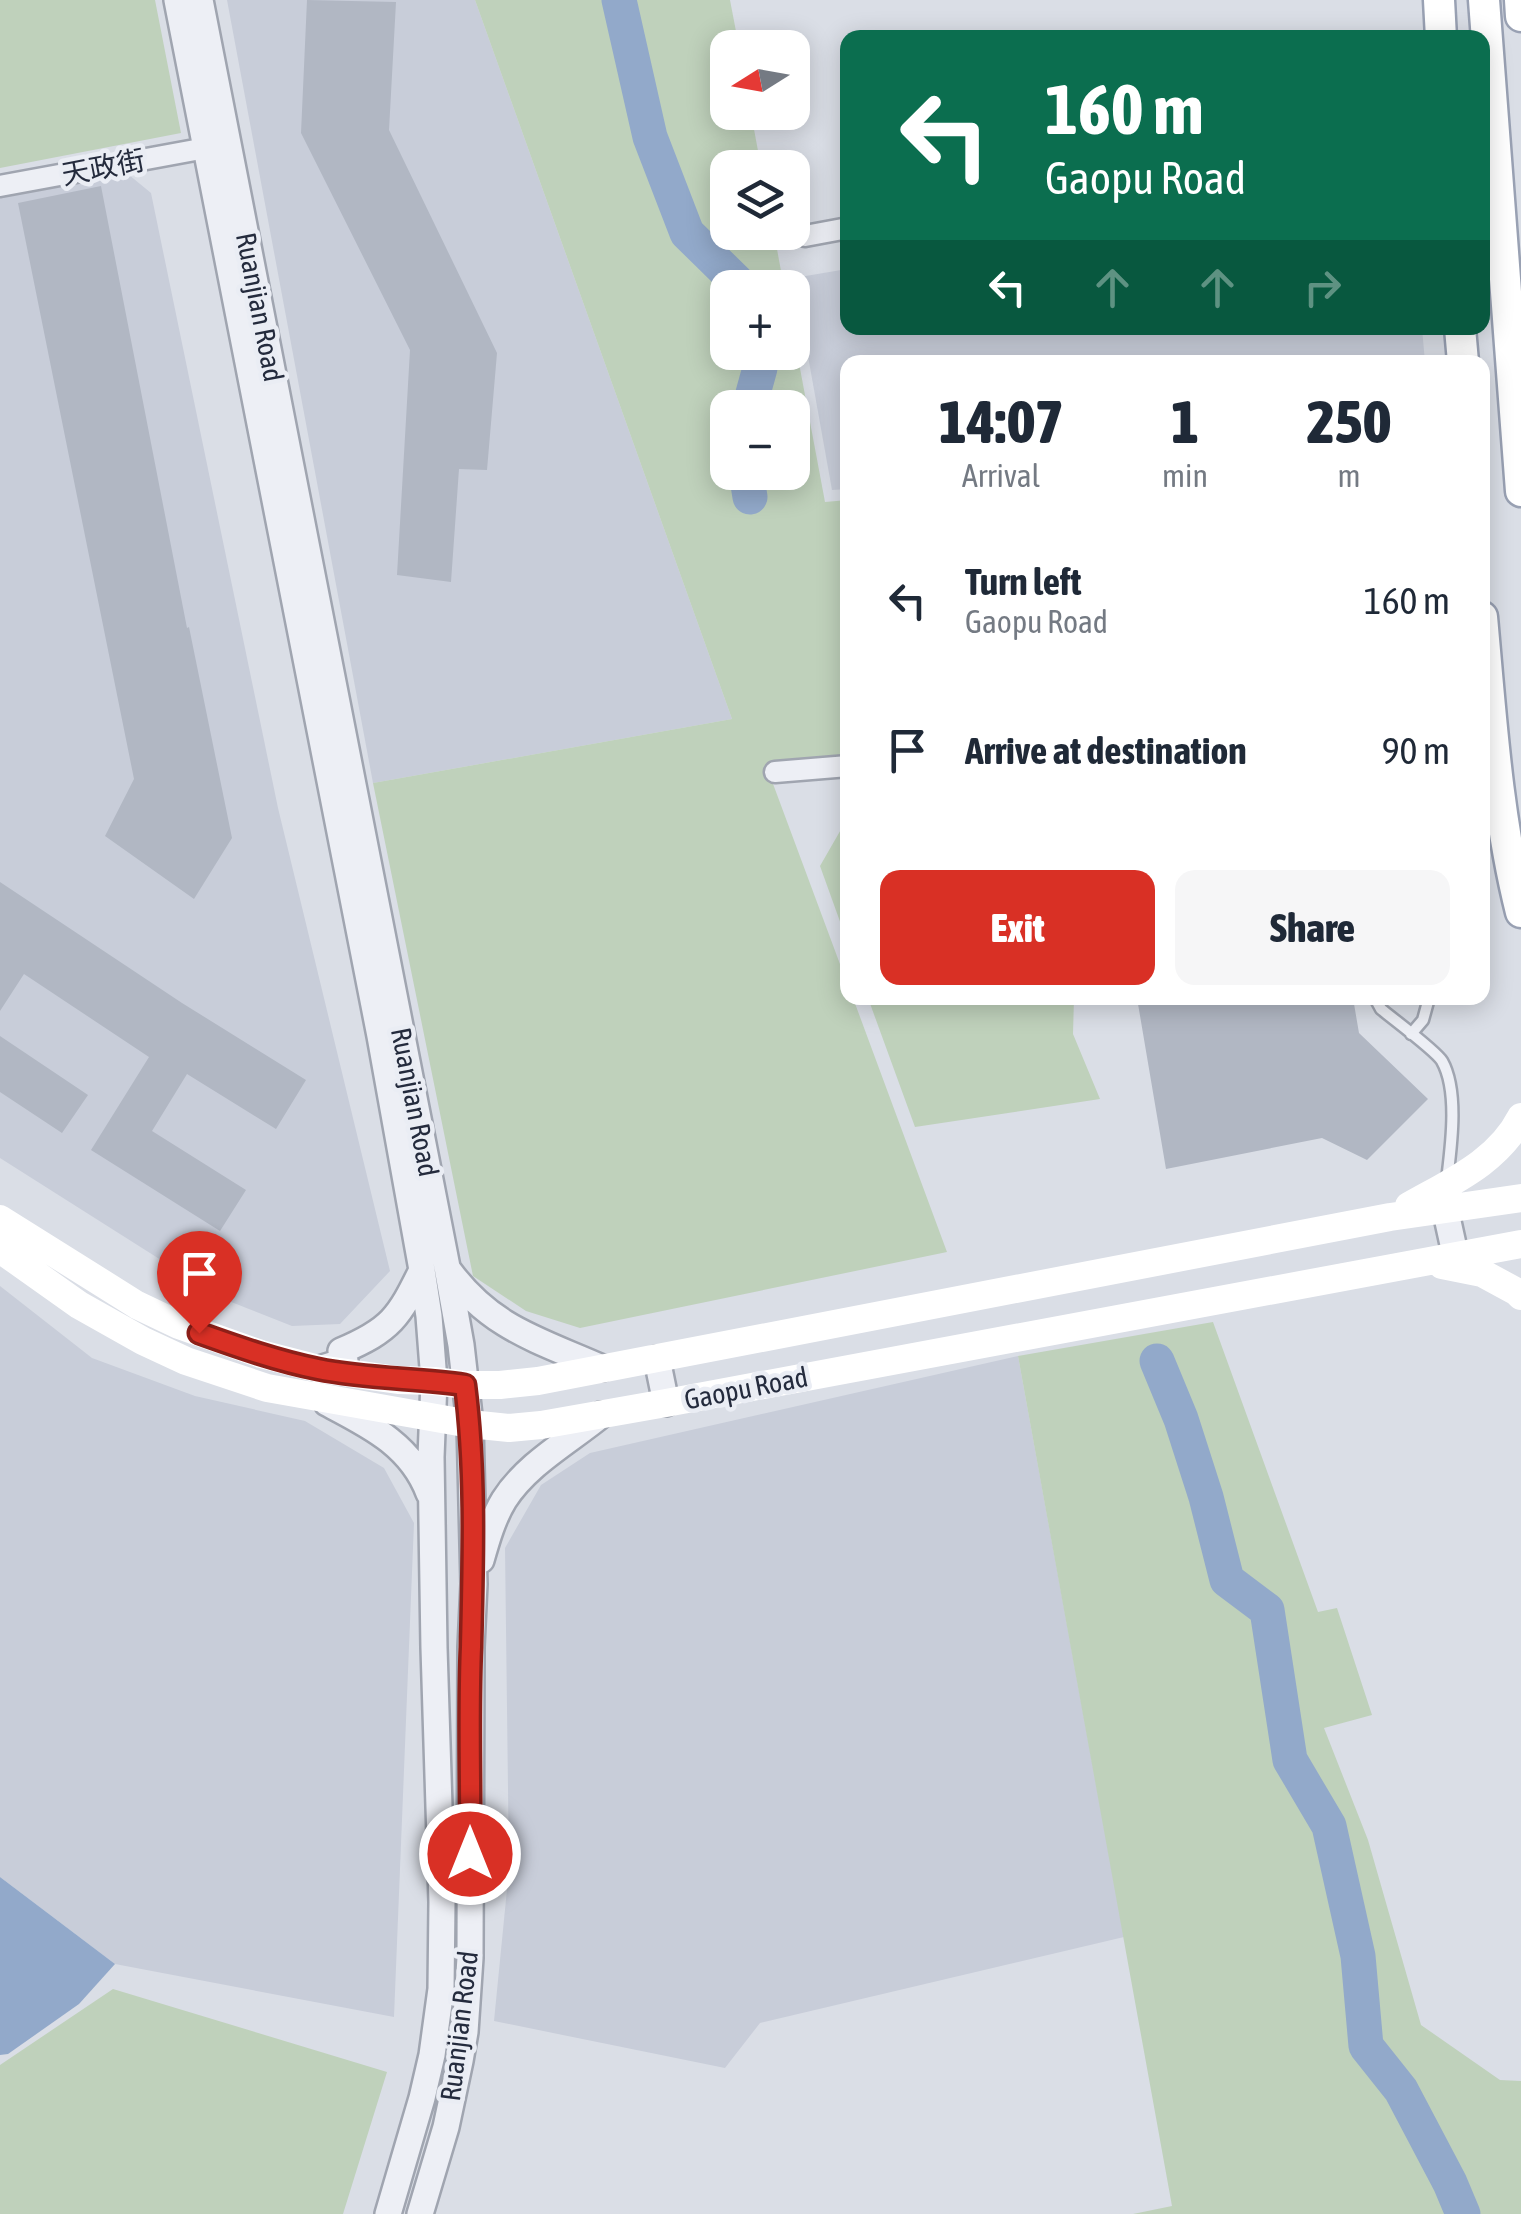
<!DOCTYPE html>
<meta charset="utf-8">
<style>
:root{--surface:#fff;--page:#f6f6f7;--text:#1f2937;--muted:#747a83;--accent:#d93025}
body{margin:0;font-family:"Asap Condensed","Noto Sans SC",sans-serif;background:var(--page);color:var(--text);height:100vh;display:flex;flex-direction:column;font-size:38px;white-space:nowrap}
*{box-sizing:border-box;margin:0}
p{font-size:32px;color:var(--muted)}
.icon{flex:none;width:55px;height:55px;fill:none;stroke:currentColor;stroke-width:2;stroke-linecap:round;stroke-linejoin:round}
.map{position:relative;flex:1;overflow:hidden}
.details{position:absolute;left:840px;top:355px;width:650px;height:650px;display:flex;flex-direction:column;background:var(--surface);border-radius:20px;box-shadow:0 5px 25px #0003}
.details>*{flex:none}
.guide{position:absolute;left:840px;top:30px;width:650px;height:305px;border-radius:20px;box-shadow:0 5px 25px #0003;background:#0b6e4f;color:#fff;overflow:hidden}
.needle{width:65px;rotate:259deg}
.fabs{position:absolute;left:710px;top:30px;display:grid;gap:20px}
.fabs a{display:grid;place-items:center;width:100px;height:100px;border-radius:20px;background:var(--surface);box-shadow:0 5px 25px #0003;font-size:50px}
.pin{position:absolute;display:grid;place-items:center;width:85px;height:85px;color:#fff;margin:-102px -42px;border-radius:50% 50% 50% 0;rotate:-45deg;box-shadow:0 0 10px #0007}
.pin .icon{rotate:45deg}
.me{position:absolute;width:110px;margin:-55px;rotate:0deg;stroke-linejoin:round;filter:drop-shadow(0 0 8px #0008)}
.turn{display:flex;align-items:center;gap:35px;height:210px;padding:0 40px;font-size:45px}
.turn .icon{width:130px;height:130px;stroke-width:2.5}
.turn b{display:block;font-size:70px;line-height:85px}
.lanes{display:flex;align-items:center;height:95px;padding:0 40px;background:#0003;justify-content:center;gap:50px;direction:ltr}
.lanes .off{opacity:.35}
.eta{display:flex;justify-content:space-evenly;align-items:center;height:170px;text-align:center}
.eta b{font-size:60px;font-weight:800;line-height:70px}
.primary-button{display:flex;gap:20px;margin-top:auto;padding:20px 40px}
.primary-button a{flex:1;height:115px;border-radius:20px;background:var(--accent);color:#fff;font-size:40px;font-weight:800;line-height:115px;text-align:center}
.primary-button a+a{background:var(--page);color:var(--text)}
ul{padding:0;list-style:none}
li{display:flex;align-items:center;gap:30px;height:150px;padding:0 40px}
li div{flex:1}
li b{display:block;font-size:38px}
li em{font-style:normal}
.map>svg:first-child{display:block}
</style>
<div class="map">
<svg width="1521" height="2214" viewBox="0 0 1521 2214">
<rect width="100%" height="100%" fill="#dadee6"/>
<!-- built -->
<path fill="#c8cdd9" d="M 227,0 L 475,0 L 732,719 L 373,783 Z
M 123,170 L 151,193 L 278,808 L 390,1271 L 340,1324 L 292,1326 L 221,1298 L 0,1158 L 0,193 Z
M 847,269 L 848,328 L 1422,328 L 1425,362 L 848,362 L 847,489 L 832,490 L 794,278 Z
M 0,1286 L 92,1358 L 195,1396 L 305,1421 L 384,1468 L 414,1523 L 394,2017 L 115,1964 L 0,1877 Z
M 1018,1356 L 1124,1937 L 760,2023 L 725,2068 L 494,2021 L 509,1869 L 505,1548 L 541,1485 L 590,1453 Z"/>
<!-- green -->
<path fill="#bfd1bb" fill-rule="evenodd" d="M 0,0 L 155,0 L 181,133 L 0,168 Z
M 475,0 L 730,0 L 739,47 L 728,48 L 728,112 L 751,113 L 761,167 L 728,168 L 728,232 L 774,233 L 784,287 L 728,288 L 728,352 L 792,352 L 793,331 L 825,502 L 848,500 L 847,757 L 766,765 L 847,983 L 848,998 L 853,998 L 947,1252 L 580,1328 L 526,1311 L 473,1276 L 373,783 L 732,719 ZM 728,408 L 792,408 L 792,472 L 728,472 Z
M 847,819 L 848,819 L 847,941 L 820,866 Z
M 868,998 L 1074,998 L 1073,1034 L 1100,1099 L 915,1127 Z
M 1213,1322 L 1318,1612 L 1337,1608 L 1372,1715 L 1324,1728 L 1368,1840 L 1421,2025 L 1500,2080 L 1521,2081 L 1521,2214 L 1133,2214 L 1172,2206 L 1018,1356 Z
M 113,1989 L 387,2072 L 343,2214 L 0,2214 L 0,2065 Z"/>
<!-- water -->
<path fill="#92a9ca" d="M 0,1877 L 115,1964 L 79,2004 L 8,2054 L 0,2055 Z"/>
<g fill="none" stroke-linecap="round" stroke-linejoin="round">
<!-- river -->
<path stroke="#92a9ca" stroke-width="35" d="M 619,0 L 650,137 L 687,233 L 738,283 L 740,288
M 749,408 L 760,368 L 756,352
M 746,472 L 750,497
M 1157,1361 L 1181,1419 L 1206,1497 L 1227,1580 L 1267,1610 L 1290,1760 L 1329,1826 L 1358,1956 L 1366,2046 L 1401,2090 L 1450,2183 L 1463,2214"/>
</g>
<!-- building -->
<path fill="#b1b7c3" d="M 307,0 L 396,2 L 389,130 L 497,353 L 487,470 L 459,469 L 451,582 L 397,575 L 410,350 L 301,133 Z
M 101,186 L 187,628 L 189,627 L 232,838 L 194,899 L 105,836 L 134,779 L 18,203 Z
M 0,882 L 182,1003 L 306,1080 L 276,1129 L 187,1074 L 152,1131 L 246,1190 L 220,1231 L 91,1150 L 149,1057 L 24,974 L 0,1011 Z
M 1137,998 L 1353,998 L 1359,1033 L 1428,1099 L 1367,1160 L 1322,1138 L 1166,1169 Z
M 0,1036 L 88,1095 L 62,1133 L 0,1092 Z"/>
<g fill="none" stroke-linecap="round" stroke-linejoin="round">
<!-- service casing -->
<g stroke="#a0a5b0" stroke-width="15">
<path id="service" d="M 1375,998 L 1381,1009 C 1393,1019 1436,1051 1442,1061 C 1459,1091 1451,1147 1447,1180
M 1411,1034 L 1423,1020 L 1429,998"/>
</g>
<!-- minor casing -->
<g stroke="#a0a5b0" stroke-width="25">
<path id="minor" d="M 0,186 L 206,148
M 805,236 L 848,228
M 775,772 L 848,766"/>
</g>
<!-- tertiary casing -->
<g stroke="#a0a5b0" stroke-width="30">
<path id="tertiary" d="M 177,0 L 380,1036 L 422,1270 L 429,1316 L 434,1381 L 431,1457 L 434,1648 L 442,1902 L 441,1989 L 432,2055 L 422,2098 L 388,2214
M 200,0 L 447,1267 L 461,1345 L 470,1424 L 474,1584 L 471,1647 L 470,1958 L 465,2032 L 460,2061 L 446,2127 L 420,2214
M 1445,1208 L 1456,1258
M 449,1271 C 492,1329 539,1340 602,1368
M 657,1359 L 666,1403
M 319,1369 L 345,1361 L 341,1351 C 391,1330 399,1317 422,1270
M 327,1403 C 369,1425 411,1445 429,1493
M 481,1560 C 487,1539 493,1518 504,1500 C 527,1464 568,1442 601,1415"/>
</g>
<!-- primary casing -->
<g stroke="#99a1b3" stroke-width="35">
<path id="primary" d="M 1439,0 L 1441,38
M 1484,0 L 1521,491
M 1520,0 L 1521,16
M 1460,328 L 1463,362
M 1482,617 C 1491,716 1497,817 1521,912"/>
</g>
<!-- service -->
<use href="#service" stroke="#edeff5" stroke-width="10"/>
<!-- minor -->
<use href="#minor" stroke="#edeff5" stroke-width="20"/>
<!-- tertiary -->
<use href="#tertiary" stroke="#edeff5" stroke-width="25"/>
<!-- secondary -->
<path stroke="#fff" stroke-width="28" d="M 1409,1206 C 1451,1182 1498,1162 1521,1117
M 0,1219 L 137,1305 L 179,1325 L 261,1354 L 319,1369 L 398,1380 L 434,1381 L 465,1385 L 500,1385 L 538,1381 L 1390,1217 L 1521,1198
M 0,1249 L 79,1305 L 143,1341 L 186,1361 L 267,1388 L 470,1424 L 509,1428 L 541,1425 L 666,1403 L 1521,1244
M 1442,1265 L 1482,1273 L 1517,1292 L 1521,1296"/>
<!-- primary -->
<use href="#primary" stroke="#fff" stroke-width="30"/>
</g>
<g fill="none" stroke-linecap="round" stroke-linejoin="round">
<!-- route casing -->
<g stroke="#8d1f18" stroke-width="25">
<path id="route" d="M 199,1333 C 238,1347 278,1361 318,1369 C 367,1379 417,1378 465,1385 C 476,1472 473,1560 471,1647 C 468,1716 471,1785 470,1854"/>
</g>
<!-- route -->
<use href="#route" stroke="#d93025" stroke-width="18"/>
</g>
<g text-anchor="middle" stroke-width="9" stroke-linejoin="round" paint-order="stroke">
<!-- street labels -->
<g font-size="28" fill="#242b3d" stroke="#eaedf4">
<text transform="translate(103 167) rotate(-11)" y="10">天政街</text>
<text transform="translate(260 307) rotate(79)" y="10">Ruanjian Road</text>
<text transform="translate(415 1102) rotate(79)" y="10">Ruanjian Road</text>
<text transform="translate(746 1388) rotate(-11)" y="10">Gaopu Road</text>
<text transform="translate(459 2026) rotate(-83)" y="10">Ruanjian Road</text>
</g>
</g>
</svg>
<div class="fabs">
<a><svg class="needle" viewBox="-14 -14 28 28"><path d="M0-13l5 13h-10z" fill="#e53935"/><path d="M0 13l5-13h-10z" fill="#747a83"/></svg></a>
<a><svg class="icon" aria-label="layers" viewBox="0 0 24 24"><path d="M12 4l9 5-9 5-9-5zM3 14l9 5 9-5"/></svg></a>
<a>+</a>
<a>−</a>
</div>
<div class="pin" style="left:199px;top:1333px;background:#d93025"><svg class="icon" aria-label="arrive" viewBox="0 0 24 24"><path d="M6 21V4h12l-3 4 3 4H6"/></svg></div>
<svg class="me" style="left:470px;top:1854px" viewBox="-20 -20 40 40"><circle r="17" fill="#d93025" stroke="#fff" stroke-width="3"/><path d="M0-11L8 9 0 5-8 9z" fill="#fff"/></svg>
<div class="guide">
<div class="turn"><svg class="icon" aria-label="left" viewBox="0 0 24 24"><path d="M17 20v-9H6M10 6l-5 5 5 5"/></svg><div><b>160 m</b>Gaopu Road</div></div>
<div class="lanes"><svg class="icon" aria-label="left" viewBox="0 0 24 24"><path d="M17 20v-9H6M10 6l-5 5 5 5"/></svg><svg class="icon off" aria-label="ahead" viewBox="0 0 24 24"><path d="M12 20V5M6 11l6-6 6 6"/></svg><svg class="icon off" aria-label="ahead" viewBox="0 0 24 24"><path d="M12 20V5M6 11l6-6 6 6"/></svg><svg class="icon off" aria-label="right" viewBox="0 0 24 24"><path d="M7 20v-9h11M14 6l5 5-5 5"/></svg></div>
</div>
<section class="details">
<div class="eta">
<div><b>14:07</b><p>Arrival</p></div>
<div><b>1</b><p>min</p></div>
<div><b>250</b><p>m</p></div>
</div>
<ul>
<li><svg class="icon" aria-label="left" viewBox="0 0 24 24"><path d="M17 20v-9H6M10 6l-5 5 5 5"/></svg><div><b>Turn left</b><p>Gaopu Road</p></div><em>160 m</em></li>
<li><svg class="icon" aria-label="arrive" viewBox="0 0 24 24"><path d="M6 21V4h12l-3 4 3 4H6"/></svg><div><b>Arrive at destination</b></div><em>90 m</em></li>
</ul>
<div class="primary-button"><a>Exit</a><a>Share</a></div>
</section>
</div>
